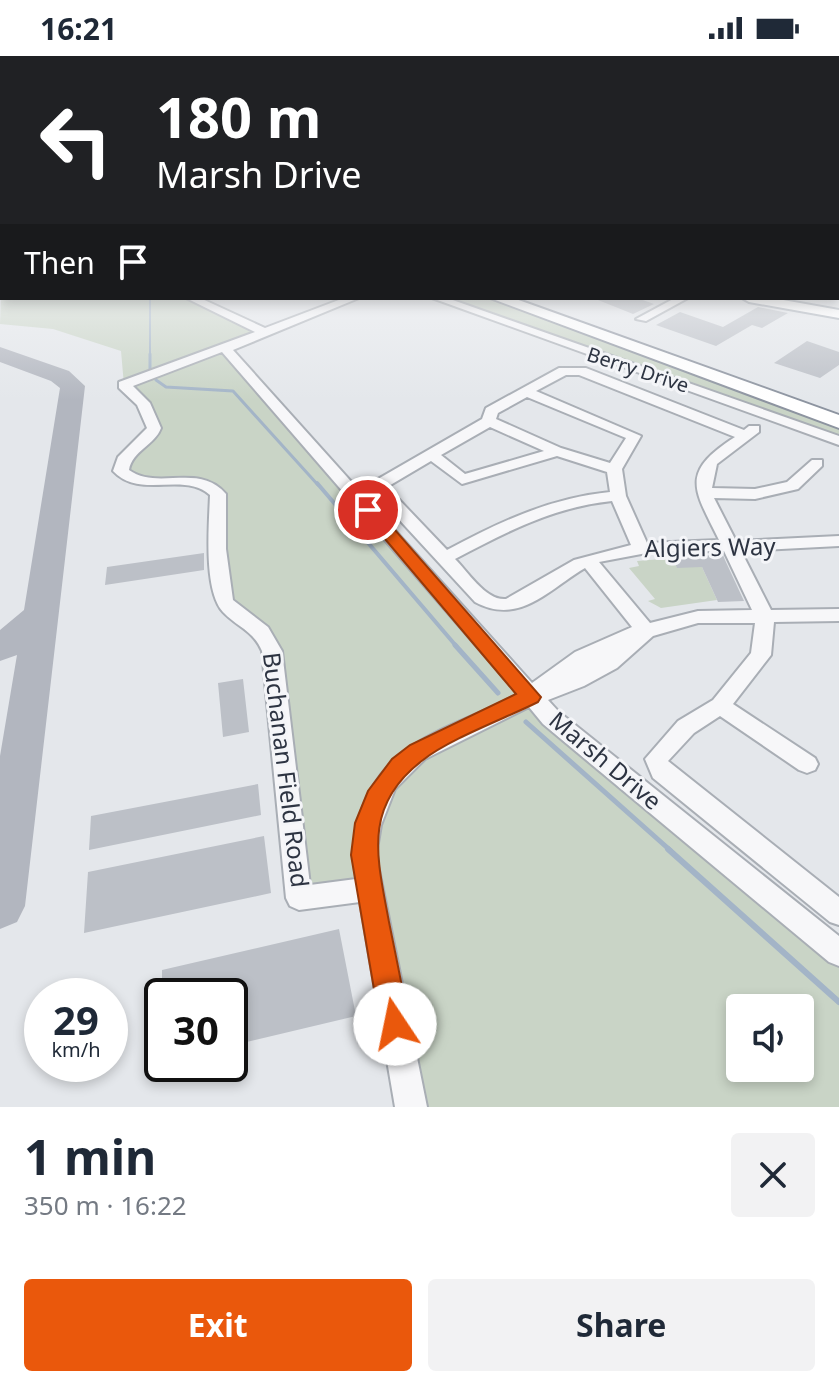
<!DOCTYPE html>
<meta charset="utf-8">
<style>
:root{--surface:#fff;--page:#f2f2f3;--text:#1f2937;--muted:#747a83;--accent:#ea580c}
body{margin:0;font-family:"Noto Sans",sans-serif;background:var(--page);color:var(--text);height:100vh;display:flex;flex-direction:column;font-size:30px;white-space:nowrap}
*{box-sizing:border-box;margin:0}
p{font-size:26px;color:var(--muted)}
.icon{flex:none;width:44px;height:44px;fill:none;stroke:currentColor;stroke-width:2;stroke-linecap:round;stroke-linejoin:round}
.map{position:relative;height:1051px;overflow:hidden}
.drawer{display:flex;flex-direction:column;background:var(--surface);flex:1}
.drawer>*{flex:none}
.banner{position:absolute;left:0px;top:0px;width:840px;height:244px;box-shadow:0 4px 12px #0003;background:#202124;color:#fff;overflow:hidden}
.buttons{position:absolute;left:726px;top:938px;display:grid;gap:16px}
.buttons a{display:grid;place-items:center;width:88px;height:88px;border-radius:8px;background:var(--surface);box-shadow:0 4px 12px #0003;font-size:40px}
.speed{position:absolute;left:24px;top:922px;display:flex;gap:16px;font-size:40px;font-weight:700;text-align:center}
.speed>*{display:grid;place-content:center;width:104px;height:104px;border-radius:50%;background:var(--surface);box-shadow:0 4px 12px #0003;line-height:1}
.speed small{font-size:20px;font-weight:400}
.speed .limit{border:4px solid #111;border-radius:12px;background:#fff;color:#111}
.pin{position:absolute;display:grid;place-items:center;width:68px;height:68px;color:#fff;margin:-34px;border:4px solid #fff;border-radius:50%;box-shadow:0 2px 8px #0007}
.me{position:absolute;width:88px;margin:-44px;rotate:349deg;stroke-linejoin:round;filter:drop-shadow(0 0 6px #0008)}
.turn{display:flex;align-items:center;gap:28px;height:168px;padding:0 24px;font-size:36px}
.turn .icon{width:104px;height:104px;stroke-width:2.5}
.turn b{display:block;font-size:56px;line-height:68px}
.then{display:flex;align-items:center;height:76px;padding:0 24px;background:#0003;gap:16px;font-size:30px}
.round{display:grid;place-items:center;flex:none;width:84px;height:84px;border-radius:8px;background:var(--page)}
.summary{display:flex;align-items:center;justify-content:space-between;height:136px;padding:0 24px}
h1{font-size:48px;font-weight:700;line-height:60px}
.action{display:flex;gap:16px;margin-top:auto;padding:16px 24px}
.action a{flex:1;height:92px;border-radius:8px;background:var(--accent);color:#fff;font-size:32px;font-weight:700;line-height:92px;text-align:center}
.action a+a{background:var(--page);color:var(--text)}
.status{display:flex;justify-content:space-between;align-items:center;height:56px;padding:0 40px;background:var(--surface);direction:ltr}
.status svg{height:22px;fill:currentColor}
.map>svg:first-child{display:block}
</style>
<div class="status"><b>16:21</b><svg viewBox="0 0 49 12"><path d="M0 12V9h3v3zM5 12V6h3v6zM10 12V3h3v9zM15 12V0h3v12zM26 1h20v11H26zM47 4h2v5h-2z"/></svg></div>
<div class="map">
<svg width="839" height="1051" viewBox="0 0 839 1051">
<rect width="100%" height="100%" fill="#e4e7eb"/>
<!-- green -->
<path fill="#c9d4c6" fill-rule="evenodd" d="M 2,219 L 2,242 L 192,242 L 263,275 L 228,293 L 531,641 L 839,897 L 839,1051 L 411,1051 L 369,833 L 299,842 L 272,595 L 228,551 L 214,433 L 122,419 L 154,372 L 124,329 L 121,295 L 53,273 L 0,268 ZM 740,952 L 800,952 L 800,1012 L 740,1012 Z
M 437,242 L 498,242 L 839,366 L 839,385 Z
M 673,502 L 677,511 L 702,511 L 717,544 L 661,552 L 648,545 L 655,543 L 629,512 L 639,510 L 637,505 Z"/>
<g fill="none" stroke-linecap="round" stroke-linejoin="round">
<!-- stream-far4 -->
<path stroke="#a3b4c7" stroke-width="2" d="M 150,242 L 150,300"/>
<!-- stream-far3 -->
<path stroke="#a3b4c7" stroke-width="3" d="M 150,298 L 150,313
M 156,324 L 166,331 L 233,335 L 318,429"/>
<!-- stream-far2 -->
<path stroke="#a3b4c7" stroke-width="4" d="M 317,427 L 457,591"/>
<!-- stream-far1 -->
<path stroke="#a3b4c7" stroke-width="5" d="M 455,589 L 498,637
M 526,666 L 671,795"/>
<!-- stream -->
<path stroke="#a3b4c7" stroke-width="6" d="M 668,793 L 839,946"/>
<!-- taxiway -->
<path fill="#b2b6bf" fill-rule="evenodd" d="M 0,291 L 69,315 L 85,330 L 25,850 L 17,866 L 0,873 L 0,700 L 17,599 L 0,605 L 0,574 L 24,554 L 60,332 L 51,325 L 0,306 Z"/>
</g>
<!-- building -->
<path fill="#bcc0c7" d="M 593,242 L 637,242 L 654,248 L 633,258 Z
M 758,251 L 788,257 L 762,272 L 752,269 L 716,290 L 656,269 L 680,256 L 723,271 Z
M 807,285 L 839,296 L 839,309 L 820,322 L 774,307 Z
M 204,497 L 204,514 L 105,529 L 107,511 Z
M 723,499 L 725,504 L 744,545 L 718,546 L 702,511 L 677,512 L 672,500 Z
M 243,623 L 249,676 L 223,681 L 218,627 Z
M 258,728 L 261,759 L 89,794 L 91,760 Z
M 264,780 L 271,837 L 84,877 L 88,816 Z
M 339,873 L 356,960 L 230,990 L 230,940 L 162,940 L 162,914 Z"/>
<g fill="none" stroke-linecap="round" stroke-linejoin="round">
<!-- minor casing -->
<g stroke="#a9aeb5" stroke-width="4">
<path id="minor" d="M 838,218 L 839,218 L 839,224 L 838,224 Z
M 186,242 L 200,242 L 265,272 L 344,242 L 359,242 L 233,294 L 532,627 L 575,596 L 632,571 L 585,512 C 548,534 519,570 475,546 L 371,433 L 369,430 L 371,427 L 482,363 L 486,352 L 559,312 L 586,312 L 744,374 L 749,370 L 759,370 L 759,376 L 717,408 L 712,432 L 755,433 L 787,426 L 812,404 L 822,404 L 822,410 L 798,433 L 755,443 L 714,442 L 736,485 L 839,480 L 839,490 L 741,495 L 771,554 L 839,553 L 839,565 L 774,566 L 771,599 L 733,648 L 815,702 L 818,708 L 815,714 L 807,717 L 799,714 L 720,660 L 694,677 L 668,705 L 839,841 L 839,869 L 830,866 L 653,722 L 645,703 L 678,665 L 713,644 L 751,597 L 755,567 L 698,567 L 653,580 L 617,612 L 584,630 L 548,644 L 559,656 L 839,880 L 839,910 L 829,906 L 543,668 L 529,651 L 425,703 L 395,733 L 381,769 L 376,799 L 427,1051 L 395,1051 L 360,846 L 299,854 L 290,850 L 286,842 L 262,595 C 253,574 237,571 223,556 C 203,534 209,468 210,439 C 183,415 140,444 113,415 L 118,401 L 147,372 L 137,349 L 119,332 L 119,326 L 255,276 ZM 222,296 L 518,638 C 456,673 387,680 361,756 C 353,780 352,799 356,823 L 310,829 L 282,595 L 268,571 L 233,544 L 226,493 L 226,438 C 199,406 158,435 129,414 C 132,395 155,389 161,372 L 150,347 L 133,330 ZM 566,319 L 579,319 L 735,381 C 679,417 694,433 719,484 L 647,487 L 626,440 L 622,413 L 641,380 L 536,335 ZM 527,341 L 626,382 L 610,407 L 561,392 L 496,363 L 498,357 ZM 490,371 L 544,395 L 465,418 L 441,399 ZM 557,400 L 607,416 L 610,436 C 550,442 499,466 447,494 L 387,431 L 431,405 L 462,428 ZM 612,445 L 631,489 L 574,504 L 506,543 C 486,545 468,516 455,503 C 506,476 554,451 612,445 ZM 724,495 L 752,554 L 698,555 L 650,567 L 599,506 L 652,496 Z
M 432,242 L 447,242 L 839,380 L 839,389 Z
M 675,242 L 688,242 L 646,265 L 636,263 Z"/>
</g>
<!-- major casing -->
<g stroke="#a4abb5" stroke-width="4">
<path id="major" d="M 742,242 L 772,242 L 839,254 L 839,262 L 749,246 Z"/>
</g>
<!-- highway casing -->
<g stroke="#8d94a0" stroke-width="4">
<path id="highway" d="M 490,242 L 513,242 L 839,359 L 839,372 Z"/>
</g>
<!-- minor -->
<use href="#minor" fill="#f7f7f9" fill-rule="evenodd"/>
<!-- major -->
<use href="#major" fill="#fff" fill-rule="evenodd"/>
<!-- highway -->
<use href="#highway" fill="#fff" fill-rule="evenodd"/>
</g>
<!-- sky -->
<linearGradient id="sky" x2="0" y2="1"><stop stop-color="#8cb4db"/><stop offset="0.57" stop-color="#f3f4f6"/><stop offset="1" stop-color="#f3f4f6" stop-opacity="0"/></linearGradient>
<rect width="839" height="344" fill="url(#sky)"/>
<!-- route -->
<path fill="#ea580c" stroke="#983908" stroke-width="2" d="M 368,449 L 374,450 L 541,641 L 538,646 C 506,662 449,683 423,704 C 362,750 377,801 389,866 C 396,900 403,934 409,968 L 405,979 L 395,983 L 384,979 L 380,968 L 351,799 L 355,767 L 368,735 L 392,703 L 410,689 L 516,638 L 363,457 L 360,454 Z"/>
<g text-anchor="middle" stroke-width="6" stroke-linejoin="round" paint-order="stroke">
<!-- far-street labels -->
<g font-size="20" fill="#2d3442" stroke="#f4f5f8">
<text transform="translate(638 314) rotate(18)" y="7">Berry Drive</text>
</g>
<!-- street labels -->
<g font-size="24" fill="#2d3442" stroke="#f4f5f8">
<text transform="translate(710 492) rotate(-1)" y="8">Algiers Way</text>
<text transform="translate(605 705) rotate(40)" y="8">Marsh Drive</text>
<text transform="translate(285 714) rotate(83)" y="8">Buchanan Field Road</text>
</g>
</g>
</svg>
<div class="buttons">
<a><svg class="icon" aria-label="sound" viewBox="0 0 24 24"><path d="M4 9h4l5-4v14l-5-4H4zM17 9q2 3 0 6"/></svg></a>
</div>
<div class="speed"><div>29<small>km/h</small></div><div class="limit">30</div></div>
<div class="pin" style="left:368px;top:454px;background:#d93025"><svg class="icon" aria-label="arrive" viewBox="0 0 24 24"><path d="M6 21V4h12l-3 4 3 4H6"/></svg></div>
<svg class="me" style="left:395px;top:968px" viewBox="-20 -20 40 40"><circle r="19" fill="#fff"/><path d="M0-13L10 11 0 6-10 11z" fill="#ea580c"/></svg>
<div class="banner">
<div class="turn"><svg class="icon" aria-label="left" viewBox="0 0 24 24"><path d="M17 20v-9H6M10 6l-5 5 5 5"/></svg><div><b>180 m</b>Marsh Drive</div></div>
<div class="then">Then<svg class="icon" aria-label="arrive" viewBox="0 0 24 24"><path d="M6 21V4h12l-3 4 3 4H6"/></svg></div>
</div>
</div>
<section class="drawer">
<div class="summary"><div><h1>1 min</h1><p>350 m · 16:22</p></div><a class="round"><svg class="icon" aria-label="close" viewBox="0 0 24 24"><path d="M6 6l12 12M18 6L6 18"/></svg></a></div>
<div class="action"><a>Exit</a><a>Share</a></div>
</section>
